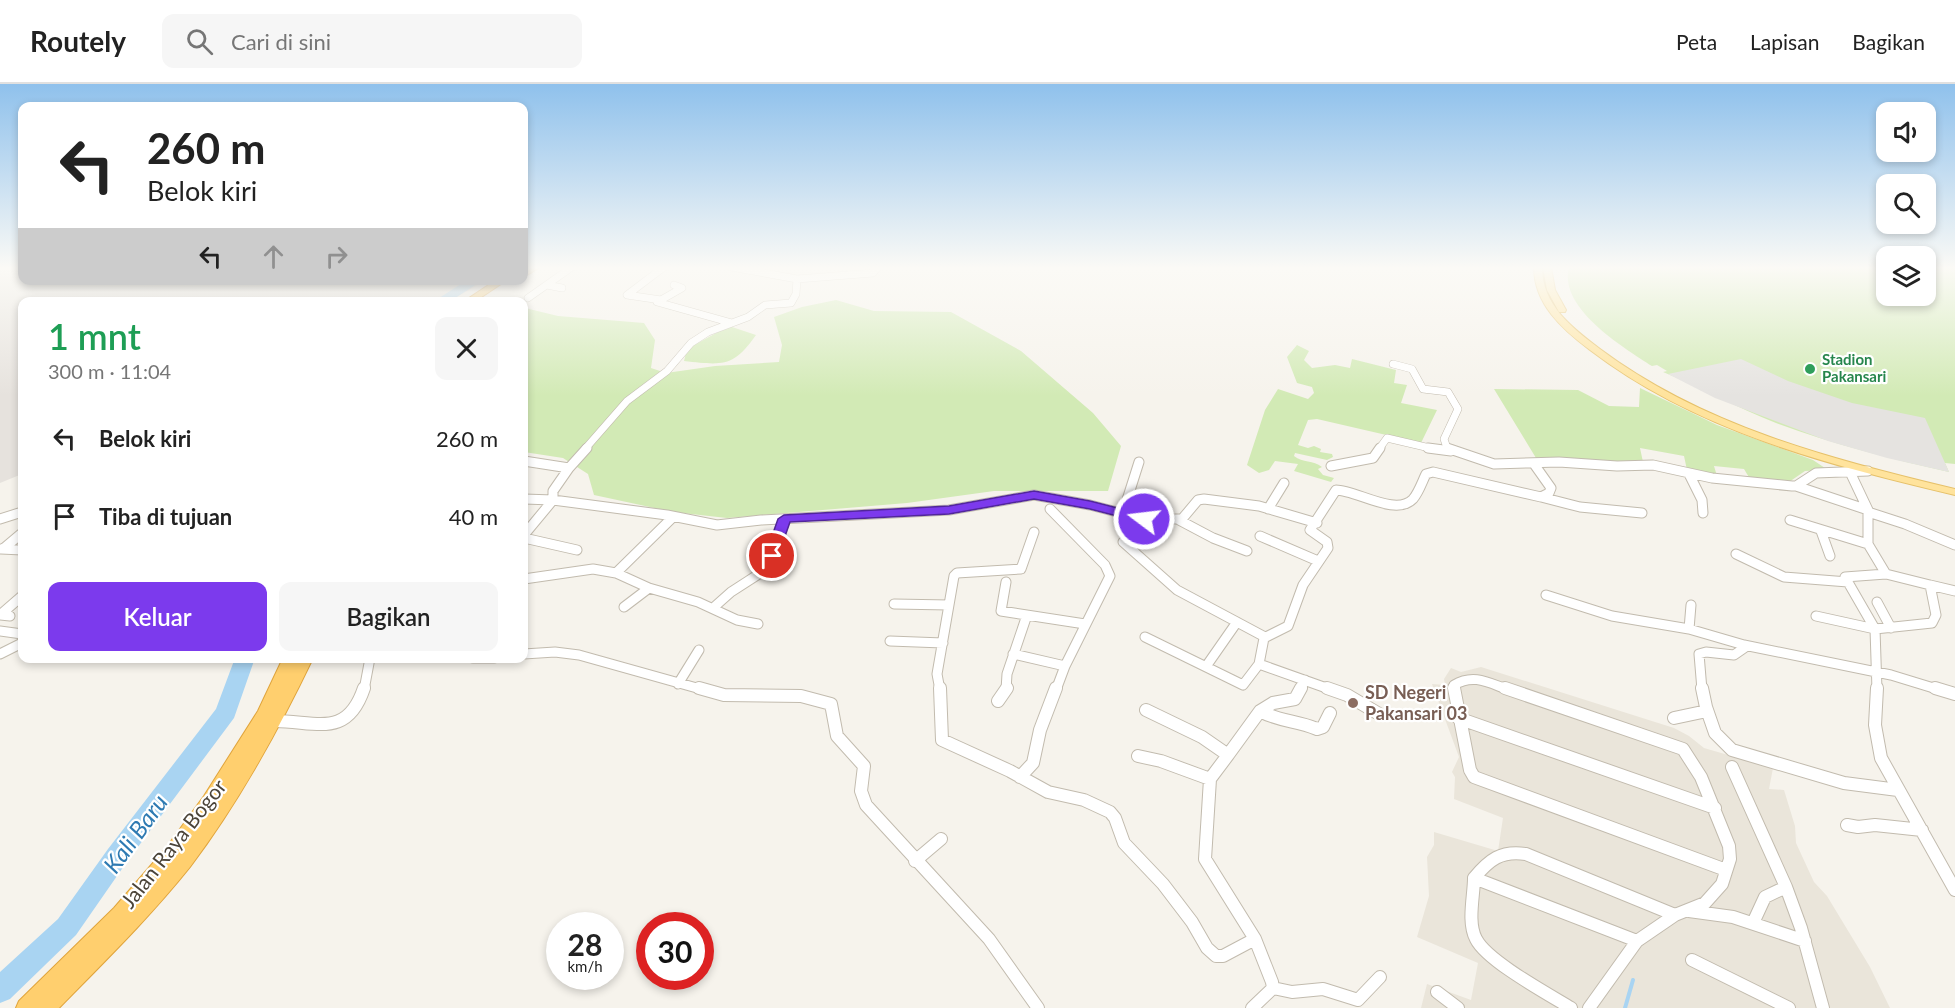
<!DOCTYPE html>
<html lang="id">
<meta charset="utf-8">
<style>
:root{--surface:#fff;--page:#f6f6f6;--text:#222;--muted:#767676;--line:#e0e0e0;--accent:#7c3aed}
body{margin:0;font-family:Lato,sans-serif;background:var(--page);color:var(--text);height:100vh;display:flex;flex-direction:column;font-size:22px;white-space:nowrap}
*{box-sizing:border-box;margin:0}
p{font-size:20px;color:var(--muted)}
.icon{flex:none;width:33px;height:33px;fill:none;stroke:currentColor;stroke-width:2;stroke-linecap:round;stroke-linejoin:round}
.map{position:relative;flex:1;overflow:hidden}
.drawer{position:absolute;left:18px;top:213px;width:510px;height:366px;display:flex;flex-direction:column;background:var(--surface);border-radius:12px;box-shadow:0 3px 9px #0003}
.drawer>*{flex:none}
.hud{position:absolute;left:18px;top:18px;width:510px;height:183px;border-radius:12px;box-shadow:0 3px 9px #0003;background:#fff;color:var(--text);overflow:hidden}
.controls{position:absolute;left:1876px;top:18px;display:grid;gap:12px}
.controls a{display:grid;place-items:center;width:60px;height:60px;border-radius:12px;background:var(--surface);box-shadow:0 3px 9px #0003;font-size:30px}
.speed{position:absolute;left:546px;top:828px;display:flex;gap:12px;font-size:30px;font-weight:700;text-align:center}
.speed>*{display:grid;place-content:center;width:78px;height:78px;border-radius:50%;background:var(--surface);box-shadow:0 3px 9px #0003;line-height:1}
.speed small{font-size:15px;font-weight:400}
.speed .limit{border:9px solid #d22;background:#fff;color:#111}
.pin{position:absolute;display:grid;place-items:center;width:51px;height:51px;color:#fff;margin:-26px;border:3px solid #fff;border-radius:50%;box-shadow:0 2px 6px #0007}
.me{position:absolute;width:66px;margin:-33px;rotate:285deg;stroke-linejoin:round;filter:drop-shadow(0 0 4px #0008)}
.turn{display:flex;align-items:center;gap:21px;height:126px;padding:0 30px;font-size:27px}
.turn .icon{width:78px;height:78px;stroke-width:2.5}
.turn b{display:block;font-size:42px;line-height:51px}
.lanes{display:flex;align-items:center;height:57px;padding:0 30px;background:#0003;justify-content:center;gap:30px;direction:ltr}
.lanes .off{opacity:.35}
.round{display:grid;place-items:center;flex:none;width:63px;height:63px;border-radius:12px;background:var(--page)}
.headline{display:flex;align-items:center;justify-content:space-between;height:102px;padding:0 30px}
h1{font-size:36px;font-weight:600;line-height:45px;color:#1e9e55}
.cta{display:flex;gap:12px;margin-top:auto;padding:12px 30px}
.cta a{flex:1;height:69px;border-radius:12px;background:var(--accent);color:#fff;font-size:24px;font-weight:600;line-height:69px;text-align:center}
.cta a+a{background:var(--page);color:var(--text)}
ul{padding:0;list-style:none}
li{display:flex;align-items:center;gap:18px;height:78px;padding:0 30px}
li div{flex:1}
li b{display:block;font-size:22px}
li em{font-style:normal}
header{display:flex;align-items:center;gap:36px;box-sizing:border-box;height:84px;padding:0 30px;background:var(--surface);border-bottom:2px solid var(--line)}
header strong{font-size:28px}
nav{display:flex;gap:33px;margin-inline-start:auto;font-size:21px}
.search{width:420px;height:54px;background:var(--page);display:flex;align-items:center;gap:15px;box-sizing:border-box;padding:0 21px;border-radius:12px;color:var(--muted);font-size:22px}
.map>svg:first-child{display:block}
</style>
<header>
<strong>Routely</strong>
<div class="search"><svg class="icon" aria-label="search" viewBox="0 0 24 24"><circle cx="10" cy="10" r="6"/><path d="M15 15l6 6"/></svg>Cari di sini</div>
<nav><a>Peta</a><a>Lapisan</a><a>Bagikan</a></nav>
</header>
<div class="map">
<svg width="1955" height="924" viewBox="0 0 1955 924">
<rect width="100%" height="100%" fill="#f6f3ec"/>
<!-- residential -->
<path fill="#eae5da" d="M 1481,583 L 1674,644 L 1689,652 L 1704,664 L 1773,684 L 1769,705 L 1784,706 L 1795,742 L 1796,759 L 1814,798 L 1827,812 L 1870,883 L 1890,924 L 1421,924 L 1427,900 L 1471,916 L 1478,879 L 1417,853 L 1429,812 L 1427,773 L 1434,761 L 1434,748 L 1498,767 L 1503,734 L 1454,715 L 1455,693 L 1452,688 L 1459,673 L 1432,600 L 1445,601 L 1444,595 L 1451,584 L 1461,588 Z"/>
<!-- industrial -->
<path fill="#e6e2dd" d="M 0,183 L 22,183 L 22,196 L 485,197 L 448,218 L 22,218 L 22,390 L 0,399 Z"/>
<!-- green -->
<path fill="#d2eab5" d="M 1569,183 L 1887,183 L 1887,212 L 1926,212 L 1926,183 L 1955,183 L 1955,380 L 1945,379 L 1949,388 C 1891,375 1833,360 1776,339 C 1737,324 1701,303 1663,288 L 1667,287 L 1657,281 L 1652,282 C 1623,263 1558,224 1569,183 Z
M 836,216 L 874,227 L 951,228 L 1021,267 L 1093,329 L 1121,362 L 1108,407 L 994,407 L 907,419 L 727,434 L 673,428 L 594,411 L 588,390 L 563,374 L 524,368 L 525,224 L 558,232 L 644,239 L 655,256 L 651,284 L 666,289 L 715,282 L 779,278 L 782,261 L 774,233 L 802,223 Z
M 729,242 L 756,251 C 733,284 722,281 684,277 L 687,265 Z
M 1297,261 L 1309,267 L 1304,276 L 1312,284 L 1335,281 L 1350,284 L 1352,275 L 1396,286 L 1394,299 L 1407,301 L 1401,319 L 1437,326 L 1421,359 L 1317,335 L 1308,336 L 1298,361 L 1308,364 L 1314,362 L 1321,365 L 1320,368 L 1332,370 L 1333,373 L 1327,376 L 1295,369 L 1294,372 C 1303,379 1313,376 1322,383 L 1318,385 L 1323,391 L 1334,394 L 1331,398 L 1294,387 L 1298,380 L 1275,377 L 1269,386 L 1259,389 L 1247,381 L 1265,326 L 1278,305 L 1308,315 L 1314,309 L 1312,303 L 1297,299 L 1287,273 Z
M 1640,304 L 1717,341 L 1813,376 L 1828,386 L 1805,387 L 1789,398 L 1750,395 L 1744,385 L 1714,382 L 1717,392 L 1687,386 L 1684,372 L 1640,364 L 1643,378 L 1611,379 L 1536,374 L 1494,305 L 1578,306 L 1609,322 L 1639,323 Z"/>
<!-- parking -->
<path fill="#e5e3e0" d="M 1741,275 L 1788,297 L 1852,319 L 1925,334 L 1949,388 L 1887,374 L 1828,357 L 1715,314 L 1668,290 Z"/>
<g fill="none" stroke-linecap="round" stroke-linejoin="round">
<!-- stream -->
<path stroke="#a9d4f2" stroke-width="4" d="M 1625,924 L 1633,896"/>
<!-- river -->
<path fill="#a9d4f2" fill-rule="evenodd" d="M 467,196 L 483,196 L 449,218 L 433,218 Z
M 235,574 L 255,574 L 234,634 L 126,779 L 76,851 L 10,915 L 0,919 L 0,888 L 58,835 L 108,765 L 216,625 Z"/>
<!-- minor-far2 casing -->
<g stroke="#c2bbae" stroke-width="8">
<path id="minor-far2" d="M 664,183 L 627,211 L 661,216 L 682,204 L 674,201
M 731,183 L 797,195 L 873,189 L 878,183
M 547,201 L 562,204
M 528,214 L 572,183
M 657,218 L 732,239
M 1393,280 L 1412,285 L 1423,305 L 1448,308 L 1458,325 L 1444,355 L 1447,364 L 1450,365
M 585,365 L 627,317 L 667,287 L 691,259 L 708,248 L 748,233 L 765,221 L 791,219 L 796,210 L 797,195
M 1379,365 L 1387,354 L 1434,365"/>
</g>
<!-- minor-far1 casing -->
<g stroke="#c2bbae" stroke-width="11">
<path id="minor-far1" d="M 1428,364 L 1451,367
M 1447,364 L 1494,380 L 1559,378 L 1617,382 L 1653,381 L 1712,394 L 1792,402 L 1796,402 L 1816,389 L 1868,387
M 524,377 L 569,384 L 553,407 L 553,416 L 667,431 L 717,441 L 761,436 L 949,426 L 1034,411 L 1090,421 L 1144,435 L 1182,435 L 1198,416 L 1204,415 L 1259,422 L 1317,439
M 1331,382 L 1373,374 L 1380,364
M 569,384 L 587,364
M 1850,388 L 1868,426
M 1689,390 L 1702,416 L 1703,429
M 1796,402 L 1868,426 L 1868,460 L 1886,490 L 1845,493 L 1875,545
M 1541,413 L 1580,423 L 1642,429
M 524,415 L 553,416
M 1050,425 L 1105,481 L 1110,492 L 1065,582 L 1056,606
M 1268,425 L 1284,399
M 1868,428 L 1905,440 L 1955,461
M 1120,429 L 1126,419 L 1139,378
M 0,435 L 22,428
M 1179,436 L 1213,454 L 1247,467
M 1790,436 L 1868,460
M 1821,447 L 1830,472
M 524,451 L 553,416
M 1260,452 L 1318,477
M 524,454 L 577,466
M 1123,458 L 1177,506 L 1265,553
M 1,465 L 22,466
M 3,465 L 22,449
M 1736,470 L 1784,493 L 1848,498
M 616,489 L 673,433
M 1886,490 L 1930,501
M 524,495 L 593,485 L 616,489 L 649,504 L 624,523
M 1006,498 L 1001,527 L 1085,540
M 649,504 L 698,518 L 737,536 L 758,540
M 1546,511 L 1612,532 L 1689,545 L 1744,561 L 1891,591 L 1940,606
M 1877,518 L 1891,544
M 894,520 L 949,521
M 713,524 L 731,508 L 765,486 L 784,435
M 10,532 L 0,531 L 22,512
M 1816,532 L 1875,545
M 1689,545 L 1691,521
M 0,547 L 22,550
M 1145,553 L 1243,601 L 1259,580 L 1264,554 L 1288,542 L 1303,501 L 1328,464 L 1327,458 L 1310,446 L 1336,406 C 1356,406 1396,433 1413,415 C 1419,408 1422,398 1426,390 L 1433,388 L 1541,413 L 1549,409 L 1551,404 L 1534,380
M 890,557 L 943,559
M 0,570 L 22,559
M 524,570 L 555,568 L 579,571 L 704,606
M 1013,570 L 1065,582
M 473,574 L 494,574
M 1259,580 L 1332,606
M 1207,581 L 1237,538
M 678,600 L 699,566
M 364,606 L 370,574
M 940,606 L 937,590 L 954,492 L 957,489 L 1021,485 L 1034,448
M 1006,606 L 1007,590 L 1027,531
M 1300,606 L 1305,596
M 1454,606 L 1454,601 C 1474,589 1489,599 1509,606
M 1702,606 L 1699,570 L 1706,568 L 1734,571 L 1747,562
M 1877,606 L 1875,545 L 1932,539 L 1936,531 L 1930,501 L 1955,507"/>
</g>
<!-- minor casing -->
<g stroke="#c2bbae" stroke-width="14">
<path id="minor" d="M 699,604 L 724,611 L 801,612 L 831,620 L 837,652 L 864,682 L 861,707 L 866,721 L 989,855 L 1038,924
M 940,604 L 942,656 L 1010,687 L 1048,708 L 1084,716 L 1110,728 L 1115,734 L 1124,759 L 1163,800 L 1192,838 L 1207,864 L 1216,872 L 1223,872 L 1255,855
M 1327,604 L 1347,611 L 1379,630
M 1454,604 L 1470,686 L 1474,693 L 1726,786
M 1505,604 L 1683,665 L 1701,693 L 1729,762 L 1730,775 L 1722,800 L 1705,819 L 1675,831 L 1637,857 L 1589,924
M 1702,604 L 1706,623 L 1715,649 L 1732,666 L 1844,699 L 1898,706
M 1877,604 L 1875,641 L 1881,674 L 1955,806
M 1935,604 L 1955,610
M 998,617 L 1007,604
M 1260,627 C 1280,638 1296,636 1317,645 L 1323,643 L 1330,629
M 1458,634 L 1715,724
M 1674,634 L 1707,627
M 275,637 C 316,637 347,655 364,604
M 1228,671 L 1260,627 L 1273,619 L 1295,615 L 1301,604
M 1138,672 L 1161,677 L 1210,695 L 1228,671 L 1202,653 L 1146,626
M 1732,683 L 1786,803 L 1801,844 L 1823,924
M 1020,693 L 1033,679 L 1040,646 L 1056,604
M 1210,695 L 1205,775 L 1255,855 L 1272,898 L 1273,904 L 1252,924
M 1847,741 L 1858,743 L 1875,741 L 1922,746
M 915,777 L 941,755
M 1474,794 L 1637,857
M 1689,827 L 1733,833 L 1805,857
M 1753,839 L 1765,813 L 1786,803
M 1692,876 L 1789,924
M 1273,904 L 1292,908 L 1323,905 L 1358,916 L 1380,893
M 1437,908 L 1458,924
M 1571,924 C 1548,910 1487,877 1476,855 C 1467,838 1474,812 1474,794 C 1489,776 1501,766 1526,770 L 1675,831"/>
</g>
<!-- major casing -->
<g stroke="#e6c16a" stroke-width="2">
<path id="major" d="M 1534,183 L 1542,183 C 1542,221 1572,244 1600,265 C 1703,342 1832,376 1955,405 L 1955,411 C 1828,381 1696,347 1590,266 C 1562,245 1534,220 1534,183 Z
M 1543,183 L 1551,183 L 1555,206 L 1566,226 L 1565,228 L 1559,228 L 1547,206 Z"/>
</g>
<!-- highway casing -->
<g stroke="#e0a43c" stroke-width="2">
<path id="highway" d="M 530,183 L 540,183 L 524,193 L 524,186 Z
M 496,196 L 507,196 L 474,218 L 463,218 Z
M 283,574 L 313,574 C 278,647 239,718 190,783 C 150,833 104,878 59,924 L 16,924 L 19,917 L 114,824 L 166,764 L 204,712 L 258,627 Z"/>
</g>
<!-- minor-far2 -->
<use href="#minor-far2" stroke="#fff" stroke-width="7"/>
<!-- minor-far1 -->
<use href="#minor-far1" stroke="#fff" stroke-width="9"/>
<!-- minor -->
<use href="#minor" stroke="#fff" stroke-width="12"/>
<!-- major -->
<use href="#major" fill="#ffe39c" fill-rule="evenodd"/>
<!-- highway -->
<use href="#highway" fill="#ffcf6e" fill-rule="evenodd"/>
</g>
<!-- sky -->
<linearGradient id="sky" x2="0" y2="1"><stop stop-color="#8fc1ec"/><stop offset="0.59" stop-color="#fbfaf6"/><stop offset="1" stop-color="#fbfaf6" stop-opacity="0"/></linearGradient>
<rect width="1955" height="312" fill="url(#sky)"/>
<!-- route -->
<path fill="#7c3aed" stroke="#51269a" stroke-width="1.5" d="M 1034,407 L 1090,417 L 1149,432 L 1151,435 L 1144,439 L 1090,425 L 1034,415 L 949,430 L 790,438 L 777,475 L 772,476 L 765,472 L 778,435 L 784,431 L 949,422 Z"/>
<!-- markers -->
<circle fill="#2e9e5b" stroke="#fff" stroke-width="2" cx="1810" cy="285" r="6"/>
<circle fill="#8d6e63" stroke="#fff" stroke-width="2" cx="1353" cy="619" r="6"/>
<g text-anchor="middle" stroke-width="4.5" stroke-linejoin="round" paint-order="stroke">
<!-- far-leisure labels -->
<g font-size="15" font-weight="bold" fill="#27864d" stroke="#fff" text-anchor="start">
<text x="1822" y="281">Stadion<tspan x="1822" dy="17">Pakansari</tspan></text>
</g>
<!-- education labels -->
<g font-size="18" font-weight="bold" fill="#785e54" stroke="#fff" text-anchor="start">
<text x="1365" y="615">SD Negeri<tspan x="1365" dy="21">Pakansari 03</tspan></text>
</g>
<!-- near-street labels -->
<g font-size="21" fill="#4b4439" stroke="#fff">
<text transform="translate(174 760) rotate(-52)" y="7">Jalan Raya Bogor</text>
</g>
<!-- near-water labels -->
<g font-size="24" font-style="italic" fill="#2e7ab2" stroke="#fff">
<text transform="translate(136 750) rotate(-54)" y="8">Kali Baru</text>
</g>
</g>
</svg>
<div class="controls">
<a><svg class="icon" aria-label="sound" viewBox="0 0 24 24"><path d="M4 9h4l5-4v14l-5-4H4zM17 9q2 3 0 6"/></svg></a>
<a><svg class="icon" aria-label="search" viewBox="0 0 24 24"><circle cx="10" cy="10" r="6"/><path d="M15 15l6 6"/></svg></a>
<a><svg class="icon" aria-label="layers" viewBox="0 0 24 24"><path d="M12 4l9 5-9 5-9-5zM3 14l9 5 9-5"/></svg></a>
</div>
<div class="speed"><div>28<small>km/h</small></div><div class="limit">30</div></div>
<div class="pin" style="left:772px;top:472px;background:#d93025"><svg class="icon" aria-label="arrive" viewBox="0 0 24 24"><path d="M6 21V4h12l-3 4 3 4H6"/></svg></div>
<svg class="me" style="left:1144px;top:435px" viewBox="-20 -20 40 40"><circle r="17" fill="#7c3aed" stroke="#fff" stroke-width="3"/><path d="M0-11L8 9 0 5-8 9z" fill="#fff"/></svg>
<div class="hud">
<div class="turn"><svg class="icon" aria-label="left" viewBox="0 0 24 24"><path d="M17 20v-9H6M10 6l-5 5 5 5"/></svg><div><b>260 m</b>Belok kiri</div></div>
<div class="lanes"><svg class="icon" aria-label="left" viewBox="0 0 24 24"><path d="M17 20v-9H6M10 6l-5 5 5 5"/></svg><svg class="icon off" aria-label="ahead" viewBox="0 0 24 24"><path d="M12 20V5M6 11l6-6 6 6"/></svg><svg class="icon off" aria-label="right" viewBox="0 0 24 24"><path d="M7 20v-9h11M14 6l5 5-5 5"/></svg></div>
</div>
<section class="drawer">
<div class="headline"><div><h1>1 mnt</h1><p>300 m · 11:04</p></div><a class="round"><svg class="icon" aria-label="close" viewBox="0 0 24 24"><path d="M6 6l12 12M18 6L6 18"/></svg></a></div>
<ul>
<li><svg class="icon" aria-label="left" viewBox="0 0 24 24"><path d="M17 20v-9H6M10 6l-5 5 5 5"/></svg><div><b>Belok kiri</b></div><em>260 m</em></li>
<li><svg class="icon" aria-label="arrive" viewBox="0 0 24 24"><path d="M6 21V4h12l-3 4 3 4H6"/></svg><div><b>Tiba di tujuan</b></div><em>40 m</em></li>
</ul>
<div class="cta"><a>Keluar</a><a>Bagikan</a></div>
</section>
</div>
